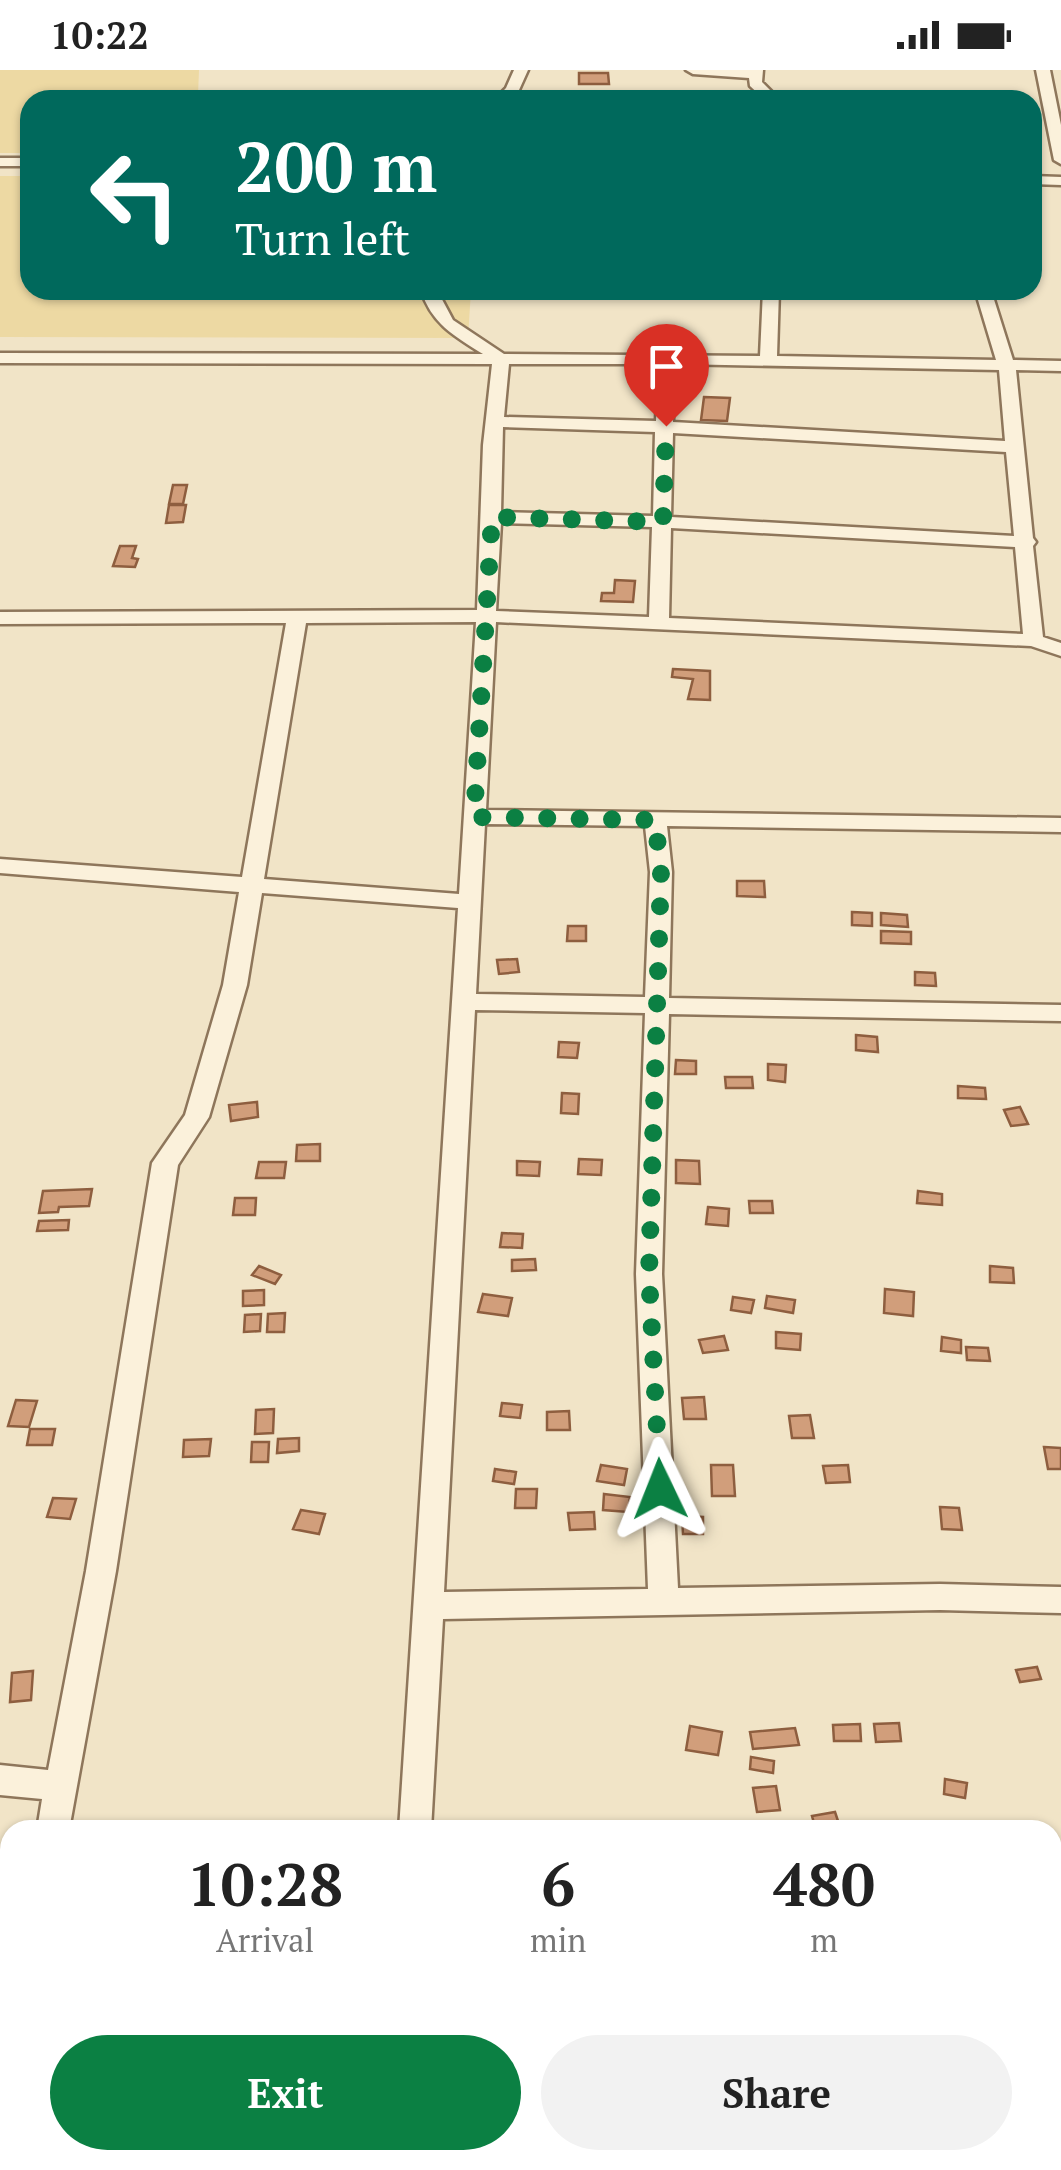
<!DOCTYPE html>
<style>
:root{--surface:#fff;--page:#f2f2f2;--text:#222;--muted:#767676;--accent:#0b8043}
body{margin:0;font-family:"PT Serif",serif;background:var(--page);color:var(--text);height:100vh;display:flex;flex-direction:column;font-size:38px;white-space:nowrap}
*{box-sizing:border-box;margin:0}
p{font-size:32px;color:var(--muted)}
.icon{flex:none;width:55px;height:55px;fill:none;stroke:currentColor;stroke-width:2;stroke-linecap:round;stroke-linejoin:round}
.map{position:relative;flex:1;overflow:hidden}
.sheet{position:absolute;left:0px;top:1750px;width:1062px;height:350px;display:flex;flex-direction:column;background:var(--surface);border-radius:30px 30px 0 0;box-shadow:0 2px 8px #0004}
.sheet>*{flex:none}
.hud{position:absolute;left:20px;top:20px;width:1022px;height:210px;border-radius:30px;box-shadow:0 2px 8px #0004;background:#00695c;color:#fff;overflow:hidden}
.pin{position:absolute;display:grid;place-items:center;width:85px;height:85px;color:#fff;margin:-102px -42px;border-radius:50% 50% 50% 0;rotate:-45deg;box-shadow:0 0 10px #0007}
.pin .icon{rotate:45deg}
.me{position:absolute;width:110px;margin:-55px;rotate:358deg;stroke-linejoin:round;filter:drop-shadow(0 0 8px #0008)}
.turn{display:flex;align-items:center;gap:35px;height:210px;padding:0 50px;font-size:45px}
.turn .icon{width:130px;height:130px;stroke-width:2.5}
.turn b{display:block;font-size:70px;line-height:85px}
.eta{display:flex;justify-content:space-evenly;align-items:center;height:170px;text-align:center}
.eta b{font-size:60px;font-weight:600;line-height:70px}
.button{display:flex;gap:20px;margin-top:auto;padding:20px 50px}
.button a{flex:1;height:115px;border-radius:60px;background:var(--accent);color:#fff;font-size:40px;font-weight:600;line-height:115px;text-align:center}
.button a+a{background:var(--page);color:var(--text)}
.status{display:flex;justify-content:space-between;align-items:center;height:70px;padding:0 50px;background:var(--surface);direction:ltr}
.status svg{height:28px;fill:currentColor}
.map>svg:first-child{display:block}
</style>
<div class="status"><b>10:22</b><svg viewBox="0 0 49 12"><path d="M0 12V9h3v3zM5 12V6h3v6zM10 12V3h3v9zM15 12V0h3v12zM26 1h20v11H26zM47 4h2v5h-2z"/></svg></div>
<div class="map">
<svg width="1061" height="2100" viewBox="0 0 1061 2100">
<rect width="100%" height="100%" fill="#f1e4c7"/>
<!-- sand -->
<path fill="#edd9a3" d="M 0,0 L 199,0 L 198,25 L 283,30 L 30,30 L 30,83 L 0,83 Z
M 0,106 L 30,106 L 30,220 L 471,220 L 468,268 L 0,267 Z"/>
<!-- building -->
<path fill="#d19e7b" stroke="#8e5e3f" stroke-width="2.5" d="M 579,3 L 608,3 L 609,14 L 579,14 Z
M 704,327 L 730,328 L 727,351 L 701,350 Z
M 173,415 L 187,415 L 183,434 L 169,434 Z
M 169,435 L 186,435 L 183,452 L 166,453 Z
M 120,476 L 136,476 L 132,488 L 138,489 L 135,497 L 113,496 Z
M 615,510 L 635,511 L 633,532 L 601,531 L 602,523 L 614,523 Z
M 673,599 L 710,601 L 710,630 L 688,629 L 693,609 L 672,607 Z
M 737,811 L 764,811 L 765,827 L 737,826 Z
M 852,842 L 872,843 L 872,856 L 852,855 Z
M 881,843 L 907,845 L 908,857 L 881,855 Z
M 568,856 L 586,856 L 586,871 L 567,871 Z
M 881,861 L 911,862 L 911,874 L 881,873 Z
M 517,889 L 519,902 L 499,904 L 497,890 Z
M 915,902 L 935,903 L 936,916 L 915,915 Z
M 856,965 L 877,967 L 878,982 L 856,980 Z
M 559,972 L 579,973 L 577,988 L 558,987 Z
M 676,990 L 696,991 L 696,1004 L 675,1004 Z
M 768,994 L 786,995 L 785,1012 L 768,1010 Z
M 725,1007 L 752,1007 L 753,1018 L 726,1018 Z
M 958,1016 L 985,1018 L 986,1029 L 958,1028 Z
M 562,1023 L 579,1024 L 578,1044 L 561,1043 Z
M 257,1032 L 258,1047 L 231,1051 L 229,1035 Z
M 1020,1037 L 1028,1054 L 1011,1056 L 1004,1040 Z
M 320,1074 L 320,1091 L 296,1091 L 297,1075 Z
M 579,1089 L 602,1090 L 601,1105 L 578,1104 Z
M 676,1090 L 699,1091 L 700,1114 L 676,1113 Z
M 517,1091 L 540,1092 L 539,1106 L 517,1105 Z
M 259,1092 L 286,1092 L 284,1108 L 256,1108 Z
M 92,1119 L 89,1136 L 59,1137 L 58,1142 L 39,1143 L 43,1121 Z
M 918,1121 L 942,1124 L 942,1135 L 917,1133 Z
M 235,1128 L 256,1128 L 255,1145 L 233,1145 Z
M 749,1131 L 772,1131 L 773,1143 L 750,1143 Z
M 708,1137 L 729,1139 L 728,1156 L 706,1154 Z
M 69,1150 L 68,1160 L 37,1161 L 39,1151 Z
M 502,1163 L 523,1164 L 522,1178 L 500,1177 Z
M 535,1189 L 536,1200 L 512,1201 L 512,1190 Z
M 259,1196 L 281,1205 L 275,1214 L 252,1205 Z
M 990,1196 L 1013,1198 L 1014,1213 L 990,1212 Z
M 885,1219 L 914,1222 L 913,1246 L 884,1243 Z
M 264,1220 L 264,1235 L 243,1236 L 243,1221 Z
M 483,1224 L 512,1228 L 508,1246 L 478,1242 Z
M 767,1226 L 795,1230 L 793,1243 L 765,1238 Z
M 733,1227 L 754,1230 L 751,1243 L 731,1240 Z
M 285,1243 L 284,1262 L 267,1262 L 268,1244 Z
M 261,1244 L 260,1261 L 244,1262 L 245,1245 Z
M 776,1262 L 801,1264 L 800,1280 L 776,1278 Z
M 724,1266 L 728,1280 L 703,1283 L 699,1270 Z
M 942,1267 L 961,1270 L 961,1283 L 941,1281 Z
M 966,1277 L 988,1278 L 990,1291 L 967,1290 Z
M 704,1327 L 706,1349 L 684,1349 L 682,1328 Z
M 16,1330 L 37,1331 L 29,1357 L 8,1356 Z
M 502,1333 L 522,1335 L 520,1348 L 500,1346 Z
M 274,1339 L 273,1363 L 255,1364 L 256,1340 Z
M 569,1341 L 570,1360 L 547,1360 L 547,1342 Z
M 810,1345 L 814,1368 L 792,1368 L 789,1346 Z
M 30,1359 L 55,1359 L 52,1375 L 27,1375 Z
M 299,1368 L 299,1381 L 277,1383 L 278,1369 Z
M 211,1369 L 209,1386 L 183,1387 L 184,1370 Z
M 252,1372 L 269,1372 L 268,1392 L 251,1392 Z
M 1044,1377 L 1061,1378 L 1061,1399 L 1048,1399 Z
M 601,1395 L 627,1399 L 624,1415 L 597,1411 Z
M 711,1395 L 733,1395 L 735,1426 L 712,1426 Z
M 848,1395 L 850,1412 L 826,1413 L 823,1396 Z
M 495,1399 L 516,1402 L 514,1414 L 493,1411 Z
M 516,1419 L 537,1419 L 536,1438 L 515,1438 Z
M 604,1424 L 630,1427 L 628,1442 L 603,1440 Z
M 53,1428 L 76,1429 L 70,1449 L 47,1447 Z
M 940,1437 L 959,1438 L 962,1460 L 942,1459 Z
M 301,1440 L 325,1444 L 319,1464 L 293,1459 Z
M 594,1442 L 595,1459 L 570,1460 L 568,1443 Z
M 682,1446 L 703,1447 L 703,1464 L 683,1464 Z
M 1037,1597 L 1041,1609 L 1020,1612 L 1016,1600 Z
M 33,1601 L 31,1630 L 10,1632 L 12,1603 Z
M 899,1653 L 901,1671 L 876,1672 L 874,1654 Z
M 860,1654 L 861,1671 L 834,1671 L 833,1655 Z
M 690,1656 L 722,1662 L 718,1685 L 686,1680 Z
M 795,1658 L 799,1675 L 753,1679 L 750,1662 Z
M 751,1687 L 774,1691 L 773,1703 L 750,1699 Z
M 945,1709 L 967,1713 L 965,1728 L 944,1724 Z
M 776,1716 L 780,1740 L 757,1742 L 753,1718 Z
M 835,1742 L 841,1760 L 816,1760 L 812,1746 Z
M 1014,2090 L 1049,2090 L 1051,2100 L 1016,2100 Z"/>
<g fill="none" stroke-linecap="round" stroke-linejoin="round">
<!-- street casing -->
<g stroke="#8e765b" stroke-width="5">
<path id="street" d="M 514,0 L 528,0 L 519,20 L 509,30 L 494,30 L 506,18 Z
M 686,0 L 763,0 L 762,12 L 780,30 L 765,30 L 750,16 L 749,8 L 693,4 Z
M 1036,0 L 1050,0 L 1061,55 L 1061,94 L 1054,90 Z
M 0,88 L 30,88 L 30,96 L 0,96 Z
M 1032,106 L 1061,107 L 1061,115 L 1032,114 Z
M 421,220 L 437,220 L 453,250 L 504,284 L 760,286 L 763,220 L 779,220 L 777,286 L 996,290 L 975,220 L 991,220 L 1013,290 L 1061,291 L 1061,301 L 1016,300 L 1033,468 L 1036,472 L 1033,476 L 1043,567 L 1061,573 L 1061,586 L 1031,576 L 496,552 L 486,740 L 1061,748 L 1061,762 L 667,756 L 672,802 L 669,928 L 1061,935 L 1061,951 L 669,944 L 662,1204 L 678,1518 L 940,1514 L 1061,1517 L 1061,1543 L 940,1540 L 443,1549 L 431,1760 L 399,1760 L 458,838 L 262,823 L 247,915 L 209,1047 L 178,1095 L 116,1501 L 69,1760 L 37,1760 L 42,1729 L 0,1725 L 0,1695 L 48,1700 L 86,1501 L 152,1093 L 185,1045 L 223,915 L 239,822 L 0,803 L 0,789 L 242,807 L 286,553 L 0,554 L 0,542 L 477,540 L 483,375 L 492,294 L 0,293 L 0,283 L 483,284 C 454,266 431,253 421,220 ZM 509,294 L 658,294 L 656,351 L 504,347 ZM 674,294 L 999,300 L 1005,371 L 673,352 ZM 503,357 L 655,362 L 653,446 L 501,442 ZM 673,363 L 1006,382 L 1014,466 L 671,447 ZM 501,453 L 652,457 L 649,547 L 496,541 ZM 671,458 L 1015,477 L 1023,564 L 669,548 ZM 476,552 L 459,824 L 264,809 L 306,553 ZM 485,754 L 645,756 L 650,802 L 645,927 L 476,924 ZM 475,940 L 645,943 L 636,1204 L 648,1519 L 444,1522 Z
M 1052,1801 L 1061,1801 L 1061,1833 L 1052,1833 Z
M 10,2029 L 10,2090 L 22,2090 L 20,2100 L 0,2100 L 0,2033 Z
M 378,2090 L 414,2090 L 414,2100 L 378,2100 Z
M 895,2090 L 931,2090 L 932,2100 L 896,2100 Z"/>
</g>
<!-- street -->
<use href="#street" fill="#fbf1db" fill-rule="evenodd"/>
</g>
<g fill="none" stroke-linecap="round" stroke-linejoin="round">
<!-- route -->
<path stroke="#0b8043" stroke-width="18" stroke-dasharray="0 32.4" d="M 660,1419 L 649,1204 L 661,802 L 655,750 L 474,747 L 492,447 L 663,452 L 666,356"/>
</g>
</svg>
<div class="pin" style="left:666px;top:356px;background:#d93025"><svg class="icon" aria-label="arrive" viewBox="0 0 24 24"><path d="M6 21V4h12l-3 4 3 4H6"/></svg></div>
<svg class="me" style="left:660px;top:1419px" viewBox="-20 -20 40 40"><path d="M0-17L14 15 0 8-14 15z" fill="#0b8043" stroke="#fff" stroke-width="4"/></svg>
<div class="hud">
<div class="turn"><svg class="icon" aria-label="left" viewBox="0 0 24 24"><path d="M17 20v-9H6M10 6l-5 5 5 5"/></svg><div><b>200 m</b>Turn left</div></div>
</div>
<section class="sheet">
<div class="eta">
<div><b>10:28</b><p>Arrival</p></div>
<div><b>6</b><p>min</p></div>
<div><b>480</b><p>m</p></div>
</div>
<div class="button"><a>Exit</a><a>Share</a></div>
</section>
</div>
